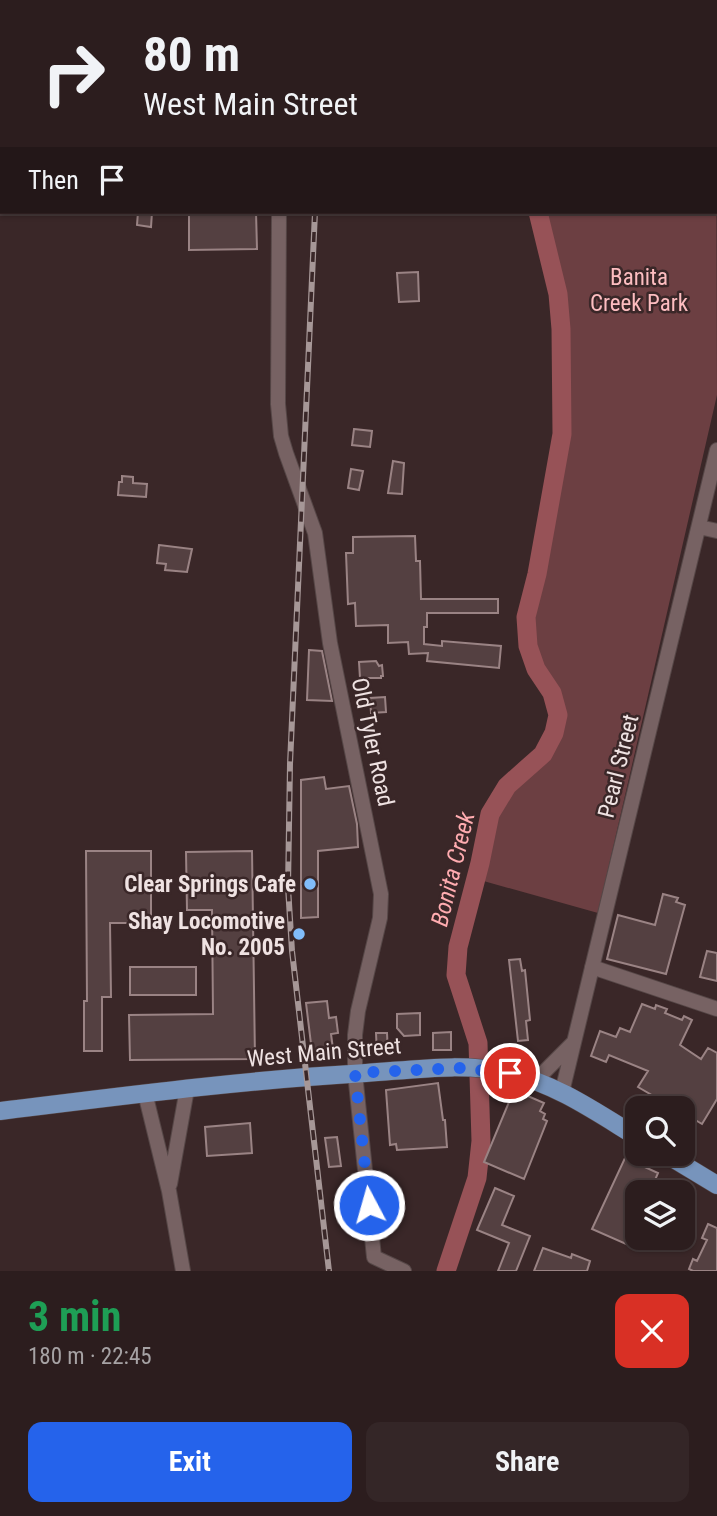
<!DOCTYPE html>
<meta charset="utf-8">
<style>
:root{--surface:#2c1d1e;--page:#342627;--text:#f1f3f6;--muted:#a6a2a4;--line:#483b3c;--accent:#2563eb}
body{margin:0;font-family:"Roboto Condensed",sans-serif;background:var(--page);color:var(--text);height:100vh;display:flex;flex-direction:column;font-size:26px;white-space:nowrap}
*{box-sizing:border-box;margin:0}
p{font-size:23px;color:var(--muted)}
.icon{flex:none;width:38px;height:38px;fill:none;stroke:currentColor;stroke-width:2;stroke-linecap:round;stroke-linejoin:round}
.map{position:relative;height:1271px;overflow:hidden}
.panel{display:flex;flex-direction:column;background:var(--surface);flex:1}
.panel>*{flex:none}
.banner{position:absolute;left:0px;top:0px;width:718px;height:214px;box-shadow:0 2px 5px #0004,0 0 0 2px var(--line);background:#2c1d1e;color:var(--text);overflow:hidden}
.fabs{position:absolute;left:625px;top:1096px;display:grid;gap:14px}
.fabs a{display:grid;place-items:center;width:70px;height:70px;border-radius:14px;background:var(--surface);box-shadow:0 2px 5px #0004,0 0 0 2px var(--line);font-size:35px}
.pin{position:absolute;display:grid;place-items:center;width:60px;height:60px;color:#fff;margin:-30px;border:4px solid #fff;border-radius:50%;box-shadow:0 2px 7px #0007}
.me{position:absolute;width:77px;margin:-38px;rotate:354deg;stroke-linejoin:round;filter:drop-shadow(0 0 5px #0008)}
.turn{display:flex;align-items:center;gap:24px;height:147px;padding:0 28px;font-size:32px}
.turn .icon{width:91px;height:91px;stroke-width:2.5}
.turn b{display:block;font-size:49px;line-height:60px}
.then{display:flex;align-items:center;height:66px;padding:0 28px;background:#0003;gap:14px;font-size:26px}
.round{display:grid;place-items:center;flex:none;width:74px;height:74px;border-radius:14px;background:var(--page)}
.overview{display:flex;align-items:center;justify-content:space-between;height:119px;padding:0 28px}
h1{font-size:42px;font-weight:700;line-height:52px;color:#1e9e55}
.primary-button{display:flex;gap:14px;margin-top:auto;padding:14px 28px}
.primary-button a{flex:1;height:80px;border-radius:14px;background:var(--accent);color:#fff;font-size:28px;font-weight:700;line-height:80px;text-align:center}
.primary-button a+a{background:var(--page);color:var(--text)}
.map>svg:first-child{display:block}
</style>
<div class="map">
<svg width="717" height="1271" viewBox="0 0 717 1271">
<rect width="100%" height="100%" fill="#3a2728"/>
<!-- green -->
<path fill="#6c3f42" d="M 716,9 L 717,395 L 598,913 L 480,880 C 483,862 486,826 493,812 C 510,778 563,754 561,713 C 559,694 546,681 539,665 C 532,650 532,634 531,618 L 568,434 L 561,290 L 549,247 L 547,212 L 716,212 Z"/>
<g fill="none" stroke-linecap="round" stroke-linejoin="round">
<!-- river -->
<path stroke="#975257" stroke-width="19" d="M 496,2 L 496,0
M 446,1271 L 477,1178 L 481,1141 L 478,1043 L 456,975 L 458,947 L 480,863 L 490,814 L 507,786 L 543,754 L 554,733 L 558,715 L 552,693 L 536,669 L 528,646 L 526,617 L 537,574 L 562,434 L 561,329 L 558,294 L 538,212"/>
</g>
<!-- building -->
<path fill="#544041" stroke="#9a8384" stroke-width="2" d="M 138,212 L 152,212 L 151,227 L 137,225 Z
M 189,212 L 256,212 L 257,249 L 189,250 Z
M 418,272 L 419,301 L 399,302 L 397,273 Z
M 354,429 L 372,431 L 370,447 L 352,445 Z
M 393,461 L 404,463 L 402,494 L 388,493 Z
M 351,469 L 363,471 L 359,490 L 348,488 Z
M 122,476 L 133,477 L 133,483 L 147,484 L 146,497 L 118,495 L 119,482 L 122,482 Z
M 415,536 L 416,561 L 420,561 L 421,599 L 498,599 L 498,613 L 427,613 L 427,627 L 424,627 L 424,644 L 442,646 L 442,641 L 501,646 L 499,668 L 427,661 L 428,653 L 409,654 L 408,642 L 388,643 L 388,625 L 356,626 L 355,603 L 348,604 L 346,553 L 353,553 L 353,537 Z
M 159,545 L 192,549 L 187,572 L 165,570 L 166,564 L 157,563 Z
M 309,650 L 322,651 L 332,701 L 307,700 Z
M 376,661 L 379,666 L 382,665 L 383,676 L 381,676 L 381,678 L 360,678 L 359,662 Z
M 385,697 L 386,712 L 371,713 L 370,698 Z
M 324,777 L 326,789 L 349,786 L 357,824 L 358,847 L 318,851 L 318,917 L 301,918 L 301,780 Z
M 86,851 L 151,851 L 151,923 L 110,923 L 111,997 L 102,997 L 102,1051 L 84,1051 L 84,1001 L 87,1001 Z
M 252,851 L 255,1059 L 130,1060 L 129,1015 L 213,1014 L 212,910 L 187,910 L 186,852 Z
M 663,894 L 678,898 L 676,902 L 685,905 L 666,974 L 607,959 L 618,915 L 655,925 Z
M 707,951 L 717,953 L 717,981 L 700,977 Z
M 520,959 L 522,971 L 525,970 L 530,1020 L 526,1021 L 528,1040 L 518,1041 L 509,960 Z
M 130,967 L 196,967 L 196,995 L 130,995 Z
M 327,1001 L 329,1018 L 336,1017 L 338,1033 L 331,1034 L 333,1049 L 312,1052 L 306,1003 Z
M 642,1004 L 655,1009 L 656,1005 L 667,1009 L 665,1013 L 682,1020 L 684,1016 L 692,1020 L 680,1045 L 701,1059 L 708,1048 L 717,1053 L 717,1099 L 702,1124 L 682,1112 L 682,1108 L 665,1108 L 667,1104 L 638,1087 L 648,1071 L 609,1055 L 606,1062 L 591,1056 L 600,1031 L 616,1037 L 620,1028 L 630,1032 Z
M 420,1013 L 420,1035 L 404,1036 L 397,1028 L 397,1014 Z
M 451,1032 L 451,1050 L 433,1050 L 433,1033 Z
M 376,1033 L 387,1033 L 388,1054 L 377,1054 Z
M 438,1083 L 443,1120 L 445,1120 L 447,1147 L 397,1150 L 396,1144 L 390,1145 L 386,1090 Z
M 514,1090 L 544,1103 L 540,1111 L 545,1114 L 543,1119 L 547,1121 L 524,1179 L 484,1162 Z
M 250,1123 L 252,1153 L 207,1156 L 205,1127 Z
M 337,1137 L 341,1166 L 329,1167 L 325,1138 Z
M 625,1158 L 658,1173 L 650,1192 L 637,1192 L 637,1220 L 626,1244 L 592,1229 Z
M 495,1188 L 514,1196 L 502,1225 L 530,1236 L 516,1271 L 498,1271 L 509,1243 L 477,1230 Z
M 708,1224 L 717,1228 L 717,1271 L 693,1271 L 689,1269 L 693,1259 L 697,1261 L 707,1240 L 702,1238 Z
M 543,1248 L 571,1258 L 572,1254 L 590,1261 L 587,1271 L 534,1271 Z"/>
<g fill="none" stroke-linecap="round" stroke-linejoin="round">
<!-- minor casing -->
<g stroke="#564747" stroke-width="16">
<path id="minor" d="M 266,0 L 267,2
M 652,0 L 653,2
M 690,2 L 717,1
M 0,33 L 2,33
M 279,212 L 278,404 L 281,436 L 286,453 L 315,533 L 330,643 L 381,894 L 380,918 L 358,1011 L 355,1035 L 355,1073 L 374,1257 L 404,1271
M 699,527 L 717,531
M 592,967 L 717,1009
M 535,1081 L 573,1043
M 562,1092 L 717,450
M 145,1093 L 169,1191 L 183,1271
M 170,1184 L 187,1089"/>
</g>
<!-- major casing -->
<g stroke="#564747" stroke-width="19">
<path id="major" d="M 0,1111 C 122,1096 243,1080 366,1073 C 412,1070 463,1062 509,1073 C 556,1084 596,1112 637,1137
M 664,1153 L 717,1185"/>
</g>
<!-- minor -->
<use href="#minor" stroke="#776263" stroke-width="14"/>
<!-- major -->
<use href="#major" stroke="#7794bc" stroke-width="18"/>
<!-- rail casing -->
<g stroke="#a69797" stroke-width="6">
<path id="rail" d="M 323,2 L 323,0
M 315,212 L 290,764 L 288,887 L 292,951 L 329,1271"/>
</g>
<!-- rail -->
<use href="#rail" stroke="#3a2728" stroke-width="3.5" stroke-dasharray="10" stroke-linecap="butt"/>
</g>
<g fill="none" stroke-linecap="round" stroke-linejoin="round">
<!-- route -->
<path stroke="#2563eb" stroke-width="12" stroke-dasharray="0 21.6" d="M 369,1205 L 355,1073 L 459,1068 L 510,1073"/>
</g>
<!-- markers -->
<g fill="#81bdfa" stroke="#3a2728" stroke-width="2.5">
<circle cx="310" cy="884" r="7"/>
<circle cx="299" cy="934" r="7"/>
</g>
<g text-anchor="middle" stroke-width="5" stroke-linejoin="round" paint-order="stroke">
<!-- park labels -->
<g font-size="23" fill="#fdbdc0" stroke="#3a2728">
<text x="639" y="285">Banita<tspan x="639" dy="26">Creek Park</tspan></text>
</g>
<!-- street labels -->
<g font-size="23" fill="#efe2e2" stroke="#3a2728">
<text transform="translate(373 742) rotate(78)" y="8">Old Tyler Road</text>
<text transform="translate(618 766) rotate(-76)" y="8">Pearl Street</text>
<text transform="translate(324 1052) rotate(-5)" y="8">West Main Street</text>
</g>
<!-- poi labels -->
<g font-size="23" font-weight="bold" fill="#efe2e2" stroke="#3a2728" text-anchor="end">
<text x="296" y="892">Clear Springs Cafe</text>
<text x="285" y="929">Shay Locomotive<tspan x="285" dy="26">No. 2005</tspan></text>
</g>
<!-- water labels -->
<g font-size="24" font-style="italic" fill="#ffacb0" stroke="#3a2728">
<text transform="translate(453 869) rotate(-76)" y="8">Bonita Creek</text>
</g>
</g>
</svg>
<div class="fabs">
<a><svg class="icon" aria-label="search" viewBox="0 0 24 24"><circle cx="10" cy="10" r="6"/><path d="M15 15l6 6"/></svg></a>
<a><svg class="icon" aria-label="layers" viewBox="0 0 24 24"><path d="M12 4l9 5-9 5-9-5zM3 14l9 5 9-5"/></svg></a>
</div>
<div class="pin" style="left:510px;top:1073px;background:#d93025"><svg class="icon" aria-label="arrive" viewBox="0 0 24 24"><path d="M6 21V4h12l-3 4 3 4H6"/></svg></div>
<svg class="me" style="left:369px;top:1205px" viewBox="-20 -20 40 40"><circle r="17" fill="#2563eb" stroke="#fff" stroke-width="3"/><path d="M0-11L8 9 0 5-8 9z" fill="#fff"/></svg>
<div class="banner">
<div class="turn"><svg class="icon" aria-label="right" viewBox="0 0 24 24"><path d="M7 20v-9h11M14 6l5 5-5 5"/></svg><div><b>80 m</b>West Main Street</div></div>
<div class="then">Then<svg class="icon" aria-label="arrive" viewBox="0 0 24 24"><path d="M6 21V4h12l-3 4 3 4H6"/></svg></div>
</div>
</div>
<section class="panel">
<div class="overview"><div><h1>3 min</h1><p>180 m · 22:45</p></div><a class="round" style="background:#d93025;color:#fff"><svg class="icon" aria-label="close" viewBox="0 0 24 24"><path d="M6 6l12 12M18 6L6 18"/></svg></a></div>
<div class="primary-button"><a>Exit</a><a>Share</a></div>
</section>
